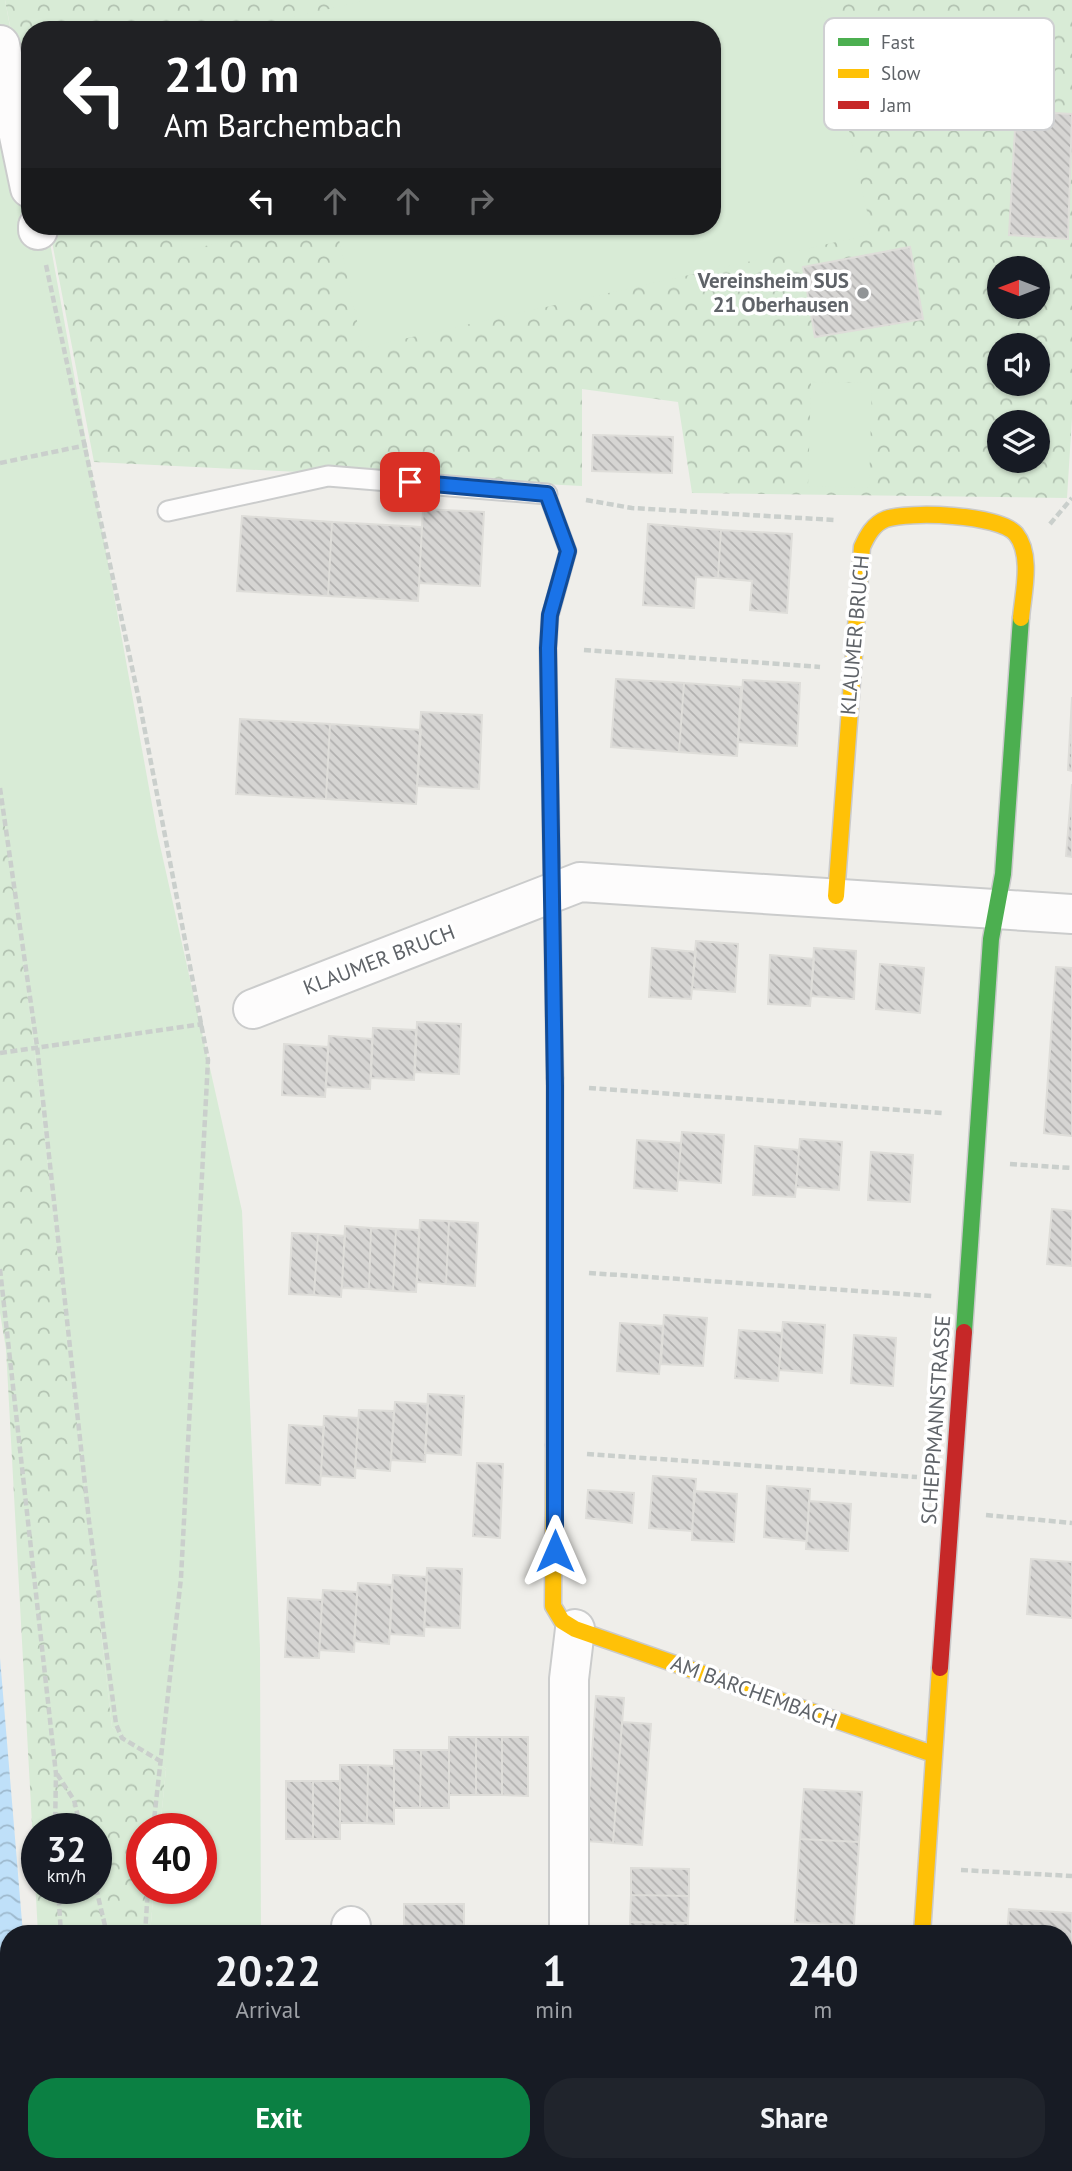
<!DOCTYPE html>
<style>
:root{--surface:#171b24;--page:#20242c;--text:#f1f3f6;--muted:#9ea1a6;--accent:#0b8043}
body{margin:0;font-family:"PT Sans",sans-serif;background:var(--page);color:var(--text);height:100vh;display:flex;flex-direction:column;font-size:26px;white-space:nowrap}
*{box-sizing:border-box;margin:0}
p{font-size:23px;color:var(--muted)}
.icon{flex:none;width:38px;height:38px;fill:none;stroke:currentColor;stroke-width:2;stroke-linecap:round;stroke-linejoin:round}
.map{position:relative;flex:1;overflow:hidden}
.sheet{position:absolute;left:0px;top:1925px;width:1073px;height:247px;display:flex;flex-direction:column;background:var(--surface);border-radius:28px 28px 0 0;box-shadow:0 2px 5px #0004}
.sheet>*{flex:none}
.banner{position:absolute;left:21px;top:21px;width:700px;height:214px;border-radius:28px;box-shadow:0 2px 5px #0004;background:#202124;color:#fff;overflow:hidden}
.needle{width:46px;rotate:270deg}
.fabs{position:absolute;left:987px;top:256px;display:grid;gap:14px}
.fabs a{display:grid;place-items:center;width:63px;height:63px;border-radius:50%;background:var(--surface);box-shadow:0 2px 5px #0004;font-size:35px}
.speed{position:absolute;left:21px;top:1813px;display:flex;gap:14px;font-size:35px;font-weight:700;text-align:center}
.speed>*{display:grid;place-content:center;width:91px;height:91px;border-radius:50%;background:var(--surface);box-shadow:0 2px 5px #0004;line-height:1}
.speed small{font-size:18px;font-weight:400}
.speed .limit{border:10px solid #d22;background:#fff;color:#111}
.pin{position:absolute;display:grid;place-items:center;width:60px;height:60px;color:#fff;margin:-30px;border-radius:14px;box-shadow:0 4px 10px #0006}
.me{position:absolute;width:77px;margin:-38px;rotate:0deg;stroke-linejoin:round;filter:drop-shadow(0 0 5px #0008)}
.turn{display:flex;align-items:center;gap:24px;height:147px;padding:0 28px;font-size:32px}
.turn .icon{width:91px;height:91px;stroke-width:2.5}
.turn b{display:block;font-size:49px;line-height:60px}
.lanes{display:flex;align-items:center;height:66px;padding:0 28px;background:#0003;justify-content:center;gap:35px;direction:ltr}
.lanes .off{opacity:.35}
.eta{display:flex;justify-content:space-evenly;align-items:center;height:119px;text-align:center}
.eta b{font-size:42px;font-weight:600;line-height:49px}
.cta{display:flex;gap:14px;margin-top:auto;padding:14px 28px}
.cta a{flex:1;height:80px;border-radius:28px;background:var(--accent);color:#fff;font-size:28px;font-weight:600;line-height:80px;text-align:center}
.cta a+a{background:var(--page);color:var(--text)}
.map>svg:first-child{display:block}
</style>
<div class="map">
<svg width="1072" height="2171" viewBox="0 0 1072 2171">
<defs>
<pattern id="forest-crowns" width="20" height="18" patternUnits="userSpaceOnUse" patternTransform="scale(1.75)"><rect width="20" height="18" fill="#d8ebd6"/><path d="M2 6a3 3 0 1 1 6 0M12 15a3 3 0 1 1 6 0" fill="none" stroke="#b2c2b1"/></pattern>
<pattern id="water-waves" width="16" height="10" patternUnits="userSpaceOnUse" patternTransform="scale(1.75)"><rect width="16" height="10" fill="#bfe0f9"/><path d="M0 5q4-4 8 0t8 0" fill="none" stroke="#9eb9cd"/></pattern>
<pattern id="building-back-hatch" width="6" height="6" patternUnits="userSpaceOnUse" patternTransform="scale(1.75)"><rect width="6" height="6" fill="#d6d5d3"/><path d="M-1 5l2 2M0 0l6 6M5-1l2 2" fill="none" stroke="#b1b0af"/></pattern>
</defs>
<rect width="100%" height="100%" fill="#efeeea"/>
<!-- forest -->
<path fill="url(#forest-crowns)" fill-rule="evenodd" d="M 5,0 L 1072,0 L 1072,418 L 1067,498 L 692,493 L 678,402 L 582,389 L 582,486 L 94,462 L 49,226 L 712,226 L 712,30 L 30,30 L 30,128 ZM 999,268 L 1038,268 L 1038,306 L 999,306 ZM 999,345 L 1038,345 L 1038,383 L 999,383 ZM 999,422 L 1038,422 L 1038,460 L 999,460 Z
M 0,788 L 34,1044 L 112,1727 L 166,1769 L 160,1829 L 142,1829 L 142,1888 L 154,1888 L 150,1934 L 38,1934 L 6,1349 L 0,1313 ZM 37,1829 L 96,1829 L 96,1888 L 37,1888 Z"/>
<!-- garden -->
<path fill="#d8ebd6" d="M 0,0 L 5,0 L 30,134 L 30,226 L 47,226 L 157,832 L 242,1211 L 260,1649 L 261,1934 L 150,1934 L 154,1888 L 201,1888 L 201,1829 L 160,1829 L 166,1769 L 112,1727 L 34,1044 L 0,788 Z
M 368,0 L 820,0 L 872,234 L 363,348 L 336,226 L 712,226 L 712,30 L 293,30 L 290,18 Z
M 178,226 L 248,226 L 250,236 L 183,251 Z
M 811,382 L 872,383 L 869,488 L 808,486 Z"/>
<!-- water -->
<path fill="url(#water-waves)" d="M 0,1658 L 23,1934 L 9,1934 L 9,2163 L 0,2171 Z"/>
<!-- building -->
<path fill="url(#building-back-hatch)" stroke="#deddd9" stroke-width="2" d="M 1016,111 L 1072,114 L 1068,239 L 1009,235 Z
M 910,247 L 923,319 L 815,337 L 803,267 Z
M 593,435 L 673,437 L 672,473 L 592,471 Z
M 423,509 L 484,512 L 480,586 L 419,583 Z
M 242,516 L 332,522 L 328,596 L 237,591 Z
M 332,522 L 422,527 L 418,601 L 328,596 Z
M 648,524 L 721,530 L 718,578 L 696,577 L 694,608 L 643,605 Z
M 721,530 L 792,534 L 787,613 L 750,610 L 752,581 L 718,578 Z
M 616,679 L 684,683 L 679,752 L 611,747 Z
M 743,680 L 800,683 L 797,746 L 738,742 Z
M 684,683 L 741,687 L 737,756 L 679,752 Z
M 1072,697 L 1072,771 L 1068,770 Z
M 421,712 L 482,715 L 479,789 L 417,786 Z
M 240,719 L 330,724 L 326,799 L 236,794 Z
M 330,724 L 421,730 L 416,804 L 326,799 Z
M 1072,784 L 1072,857 L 1066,856 Z
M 696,941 L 738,944 L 735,992 L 692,989 Z
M 652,948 L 696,952 L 691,999 L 649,997 Z
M 814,948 L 856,951 L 854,999 L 811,996 Z
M 770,955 L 814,959 L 810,1006 L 768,1004 Z
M 880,964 L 924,968 L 920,1013 L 876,1009 Z
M 1056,967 L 1072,968 L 1072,1136 L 1044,1133 Z
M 417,1022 L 461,1024 L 459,1074 L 415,1072 Z
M 373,1028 L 416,1030 L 414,1080 L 371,1078 Z
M 329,1036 L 372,1039 L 370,1089 L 326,1087 Z
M 284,1044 L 328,1047 L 325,1097 L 282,1095 Z
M 682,1132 L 724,1135 L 721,1183 L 678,1180 Z
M 800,1139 L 842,1142 L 839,1190 L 796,1187 Z
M 637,1140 L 681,1143 L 677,1191 L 634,1188 Z
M 755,1146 L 799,1150 L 795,1197 L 753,1195 Z
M 871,1152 L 913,1155 L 910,1202 L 868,1200 Z
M 1052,1209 L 1072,1211 L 1072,1266 L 1047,1264 Z
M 420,1220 L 449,1221 L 446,1284 L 417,1282 Z
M 449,1221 L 478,1223 L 475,1286 L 446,1284 Z
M 345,1226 L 371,1228 L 369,1289 L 342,1288 Z
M 371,1228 L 396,1229 L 393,1291 L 369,1289 Z
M 396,1229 L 419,1230 L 416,1292 L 393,1291 Z
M 292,1233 L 318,1234 L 314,1295 L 289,1294 Z
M 318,1234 L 345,1236 L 341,1297 L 314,1295 Z
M 664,1315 L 707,1318 L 703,1366 L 661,1364 Z
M 783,1322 L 825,1325 L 822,1373 L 779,1370 Z
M 620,1323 L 663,1326 L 659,1374 L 617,1371 Z
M 739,1330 L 782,1333 L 778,1381 L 735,1378 Z
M 854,1335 L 896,1338 L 893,1386 L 851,1383 Z
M 428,1394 L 464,1396 L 461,1455 L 425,1453 Z
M 395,1402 L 428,1404 L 425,1462 L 391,1460 Z
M 359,1410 L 394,1411 L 390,1471 L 355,1468 Z
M 324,1416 L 358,1418 L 355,1478 L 321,1476 Z
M 289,1425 L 324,1427 L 320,1485 L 286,1483 Z
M 477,1463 L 503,1464 L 500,1538 L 473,1536 Z
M 653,1476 L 696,1479 L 692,1531 L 649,1528 Z
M 767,1486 L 810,1489 L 807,1541 L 764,1537 Z
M 588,1490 L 634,1493 L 632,1523 L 586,1518 Z
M 694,1491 L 737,1494 L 734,1542 L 692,1540 Z
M 809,1501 L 851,1504 L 848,1551 L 806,1549 Z
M 1031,1559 L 1072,1562 L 1072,1618 L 1027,1614 Z
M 427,1568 L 462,1569 L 460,1628 L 424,1627 Z
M 393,1575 L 427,1577 L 424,1636 L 390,1634 Z
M 358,1583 L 392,1585 L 389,1644 L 354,1641 Z
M 323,1590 L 357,1592 L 354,1652 L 319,1650 Z
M 288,1598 L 322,1600 L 319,1658 L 285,1657 Z
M 596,1696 L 624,1698 L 613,1843 L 586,1841 Z
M 622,1722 L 651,1724 L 642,1845 L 613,1843 Z
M 449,1737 L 476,1737 L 476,1795 L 449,1795 Z
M 476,1737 L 502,1737 L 502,1795 L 476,1795 Z
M 502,1737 L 528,1737 L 528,1796 L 502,1795 Z
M 394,1750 L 421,1750 L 420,1808 L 394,1808 Z
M 421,1750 L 449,1750 L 449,1808 L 420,1808 Z
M 340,1765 L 368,1765 L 367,1823 L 340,1823 Z
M 368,1765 L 394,1766 L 394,1824 L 367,1823 Z
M 286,1781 L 313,1781 L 313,1839 L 286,1839 Z
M 313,1781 L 340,1781 L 340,1839 L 313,1839 Z
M 804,1789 L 862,1792 L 859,1842 L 800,1839 Z
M 800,1839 L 859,1842 L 854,1925 L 795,1922 Z
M 631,1868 L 689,1869 L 689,1896 L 631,1895 Z
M 631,1895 L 689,1896 L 688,1923 L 630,1922 Z
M 404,1904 L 464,1904 L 464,1932 L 404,1932 Z
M 1009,1909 L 1072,1913 L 1072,1969 L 1064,1968 L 1064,1934 L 1007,1934 Z
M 630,1922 L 688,1923 L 688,1934 L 630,1934 Z
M 1072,2152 L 1072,2171 L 1018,2171 L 1018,2163 L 1064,2163 L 1064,2153 Z
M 895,2163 L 938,2163 L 938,2171 L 895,2171 Z
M 962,2163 L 1003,2163 L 1003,2171 L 962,2171 Z
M 839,2165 L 839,2171 L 767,2171 L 767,2167 Z
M 742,2167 L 742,2171 L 688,2171 L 688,2168 Z
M 580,2168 L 688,2168 L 688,2171 L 578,2171 Z"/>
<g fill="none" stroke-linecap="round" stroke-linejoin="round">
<!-- lane casing -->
<g stroke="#cbcccc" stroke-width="23">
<path id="lane" d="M 168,511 L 328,476 L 547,494"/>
</g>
<!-- street casing -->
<g stroke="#cbcccc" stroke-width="42">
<path id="street" d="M 0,45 L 30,188
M 38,226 L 38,230
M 253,1009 L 580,882 L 1072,914
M 351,1926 L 351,1934
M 569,1934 L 569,1679 L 575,1629
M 1064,2115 L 1072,2115
M 507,2163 L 509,2171
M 88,2167 L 130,2163"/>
</g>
<!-- fast casing -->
<g stroke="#cacacb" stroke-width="19">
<path id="fast" d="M 964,1332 L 991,939 L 1003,874 L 1021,618"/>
</g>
<!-- slow casing -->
<g stroke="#cacacb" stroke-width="19">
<path id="slow" d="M 547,494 L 568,551 L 550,616 L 548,648 L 555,1078
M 836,896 L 862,547 C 867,536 873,524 886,519 C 909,511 999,514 1016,534 C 1033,555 1023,594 1021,618
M 554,1445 L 553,1606 L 562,1621 L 575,1629 L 933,1754
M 922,1934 L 940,1668"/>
</g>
<!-- jam casing -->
<g stroke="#cacacb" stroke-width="19">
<path id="jam" d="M 554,1445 L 555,1078
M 940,1668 L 964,1332"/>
</g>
<!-- path -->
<path stroke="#cacfcc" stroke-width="4.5" stroke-dasharray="7 3.5" stroke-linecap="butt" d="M 46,265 L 139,700 L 208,1060 L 181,1578 L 153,1829
M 0,463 L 87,445
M 586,500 L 632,508 L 835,520
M 1050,524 L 1072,498
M 584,650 L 820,667
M 0,788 L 37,1046 L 89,1521 L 116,1724 L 122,1738 L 160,1761
M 0,1053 L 203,1024
M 589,1088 L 943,1113
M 1010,1164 L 1072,1168
M 0,1269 L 56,1774 L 55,1829
M 589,1273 L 933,1296
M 587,1454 L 917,1477
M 986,1515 L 1072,1523
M 57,1774 L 74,1800 L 81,1829
M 961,1870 L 1072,1876
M 58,1888 L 61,1934
M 96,1888 L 107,1934
M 145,1934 L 148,1888
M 294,2163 L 294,2171"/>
<!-- lane -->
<use href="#lane" stroke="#fdfcfc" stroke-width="19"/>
<!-- street -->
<use href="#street" stroke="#fdfcfc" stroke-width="38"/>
<!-- fast -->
<use href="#fast" stroke="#4caf50" stroke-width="16"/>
<!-- slow -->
<use href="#slow" stroke="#ffc107" stroke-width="16"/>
<!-- jam -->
<use href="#jam" stroke="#c62828" stroke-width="16"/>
<!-- street-bridge casing -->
<g stroke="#cbcccc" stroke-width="42" stroke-linecap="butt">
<path id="street-bridge" d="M 10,2171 L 88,2167"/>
</g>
<!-- street-bridge -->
<use href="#street-bridge" stroke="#fdfcfc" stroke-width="38"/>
</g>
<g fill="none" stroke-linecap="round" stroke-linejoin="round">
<!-- route casing -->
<g stroke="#114b97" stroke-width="18">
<path id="route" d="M 410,482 L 547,494 L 568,551 L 550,615 L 548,648 L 555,1086 L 555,1551"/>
</g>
<!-- route -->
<use href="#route" stroke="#1a73e8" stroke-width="12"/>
</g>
<!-- markers -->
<circle fill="#919496" stroke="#fff" stroke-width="2.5" cx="863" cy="293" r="7"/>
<g text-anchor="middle" stroke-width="7" stroke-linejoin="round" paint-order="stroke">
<!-- poi labels -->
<g font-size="21" font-weight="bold" fill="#5f6368" stroke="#fff" text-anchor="end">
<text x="849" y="288">Vereinsheim SUS<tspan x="849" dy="24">21 Oberhausen</tspan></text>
</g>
<!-- street labels -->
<g font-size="21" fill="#5f6368" stroke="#fff">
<text transform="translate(855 635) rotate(-85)" y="7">KLAUMER BRUCH</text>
<text transform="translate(379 960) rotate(-21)" y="7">KLAUMER BRUCH</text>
<text transform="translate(936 1420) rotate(-86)" y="7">SCHEPPMANNSTRASSE</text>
<text transform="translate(754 1692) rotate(20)" y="7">AM BARCHEMBACH</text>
</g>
</g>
<!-- legend -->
<rect x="824" y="18" width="230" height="112" rx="10" fill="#fff" stroke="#cfd0d2" stroke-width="2"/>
<rect x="838" y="38" width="31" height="8" fill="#4caf50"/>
<rect x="838" y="69" width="31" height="9" fill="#ffc107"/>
<rect x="838" y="101" width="31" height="8" fill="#c62828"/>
<g font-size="19" fill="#5f6368">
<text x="881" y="49">Fast</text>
<text x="881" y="80">Slow</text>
<text x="881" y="112">Jam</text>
</g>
</svg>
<div class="fabs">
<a><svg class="needle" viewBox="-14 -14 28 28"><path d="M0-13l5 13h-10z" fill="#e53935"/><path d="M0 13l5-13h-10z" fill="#9ea1a6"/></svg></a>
<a><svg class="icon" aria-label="sound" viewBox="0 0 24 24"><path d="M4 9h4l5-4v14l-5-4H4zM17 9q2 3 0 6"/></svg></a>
<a><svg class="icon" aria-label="layers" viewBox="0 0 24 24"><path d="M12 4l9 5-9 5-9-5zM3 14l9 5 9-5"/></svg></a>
</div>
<div class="speed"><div>32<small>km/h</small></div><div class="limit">40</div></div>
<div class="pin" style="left:410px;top:482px;background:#d93025"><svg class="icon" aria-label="arrive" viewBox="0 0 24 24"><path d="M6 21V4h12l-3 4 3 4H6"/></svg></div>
<svg class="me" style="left:555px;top:1551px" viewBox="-20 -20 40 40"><path d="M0-17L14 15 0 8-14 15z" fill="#1a73e8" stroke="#fff" stroke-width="4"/></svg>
<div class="banner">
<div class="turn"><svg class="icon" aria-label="left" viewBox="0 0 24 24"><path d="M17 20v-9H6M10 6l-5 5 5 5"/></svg><div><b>210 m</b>Am Barchembach</div></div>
<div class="lanes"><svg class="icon" aria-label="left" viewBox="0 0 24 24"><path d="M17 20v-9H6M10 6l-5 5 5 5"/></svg><svg class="icon off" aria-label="ahead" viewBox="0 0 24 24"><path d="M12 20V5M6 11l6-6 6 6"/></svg><svg class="icon off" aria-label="ahead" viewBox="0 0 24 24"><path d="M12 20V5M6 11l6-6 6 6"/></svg><svg class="icon off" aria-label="right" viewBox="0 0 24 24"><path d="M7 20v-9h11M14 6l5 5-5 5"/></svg></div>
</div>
<section class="sheet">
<div class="eta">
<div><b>20:22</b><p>Arrival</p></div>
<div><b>1</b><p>min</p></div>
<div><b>240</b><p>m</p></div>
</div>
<div class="cta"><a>Exit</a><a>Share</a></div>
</section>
</div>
